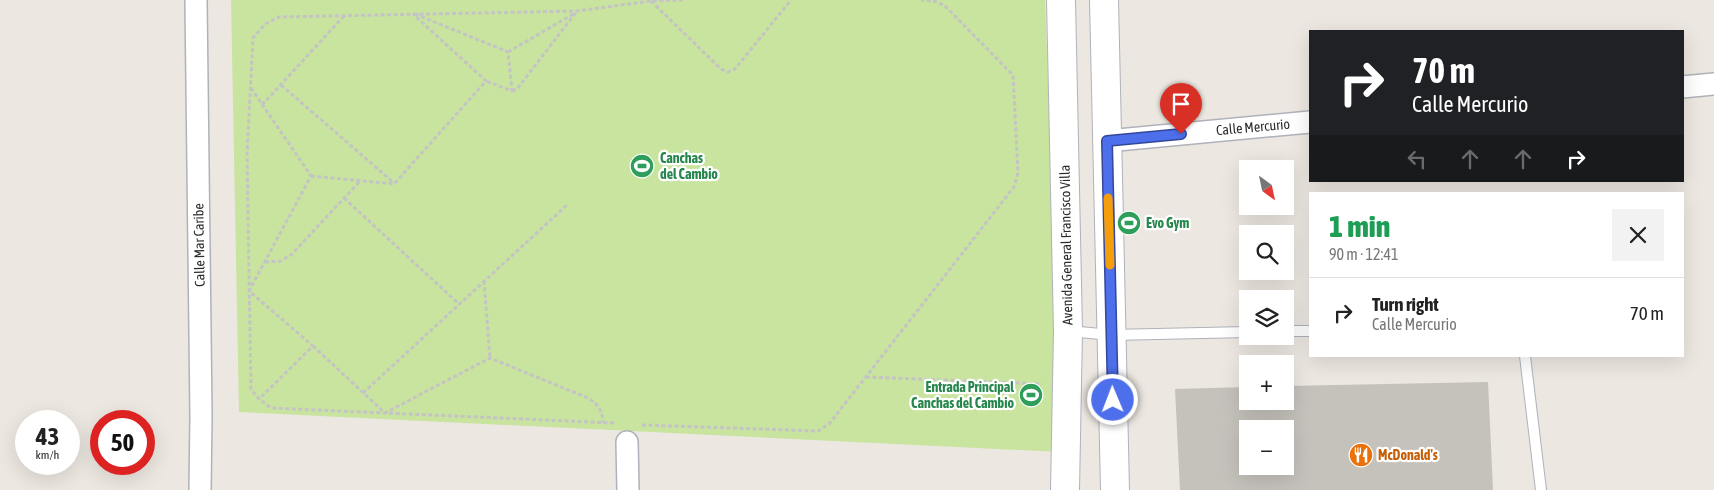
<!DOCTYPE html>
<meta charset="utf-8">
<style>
:root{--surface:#fff;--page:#f2f2f2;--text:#222;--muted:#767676;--line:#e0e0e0}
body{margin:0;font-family:"Asap Condensed",sans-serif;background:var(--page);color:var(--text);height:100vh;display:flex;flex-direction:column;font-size:19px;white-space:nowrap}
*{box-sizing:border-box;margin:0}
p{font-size:16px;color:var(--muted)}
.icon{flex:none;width:28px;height:28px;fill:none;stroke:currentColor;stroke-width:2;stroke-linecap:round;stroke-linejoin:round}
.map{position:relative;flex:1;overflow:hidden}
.panel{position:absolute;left:1309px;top:192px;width:375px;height:165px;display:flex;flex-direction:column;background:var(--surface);border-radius:0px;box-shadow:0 5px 20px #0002}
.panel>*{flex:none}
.guide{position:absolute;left:1309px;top:30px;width:375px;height:152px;border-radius:0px;box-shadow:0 5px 20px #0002;background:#202124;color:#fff;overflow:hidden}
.needle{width:32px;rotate:147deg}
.buttons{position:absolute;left:1239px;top:160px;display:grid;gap:10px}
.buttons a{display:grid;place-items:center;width:55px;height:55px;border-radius:0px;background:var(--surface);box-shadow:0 5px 20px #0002;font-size:25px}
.speed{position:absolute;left:15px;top:410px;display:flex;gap:10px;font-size:25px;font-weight:700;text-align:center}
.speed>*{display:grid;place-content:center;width:65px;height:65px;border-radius:50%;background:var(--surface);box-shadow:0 5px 20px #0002;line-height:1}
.speed small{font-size:12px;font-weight:400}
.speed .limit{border:8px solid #d22;background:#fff;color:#111}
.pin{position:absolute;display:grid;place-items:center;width:42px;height:42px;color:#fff;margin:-51px -21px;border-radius:50% 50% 50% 0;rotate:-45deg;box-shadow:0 0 5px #0007}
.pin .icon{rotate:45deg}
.me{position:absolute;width:55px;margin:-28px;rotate:359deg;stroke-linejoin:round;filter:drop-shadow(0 0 4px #0008)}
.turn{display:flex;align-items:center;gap:18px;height:105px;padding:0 20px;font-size:22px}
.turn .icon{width:65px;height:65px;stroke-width:2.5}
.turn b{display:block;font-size:35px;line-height:42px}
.lanes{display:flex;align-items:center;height:48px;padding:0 20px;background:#0003;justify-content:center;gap:25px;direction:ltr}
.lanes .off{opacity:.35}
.round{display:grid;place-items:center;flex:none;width:52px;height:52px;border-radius:0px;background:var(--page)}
.overview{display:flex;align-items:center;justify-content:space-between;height:85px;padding:0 20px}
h1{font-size:30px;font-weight:800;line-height:38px;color:#1e9e55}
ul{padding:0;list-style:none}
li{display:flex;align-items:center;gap:15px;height:70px;padding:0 20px;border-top:1px solid var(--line)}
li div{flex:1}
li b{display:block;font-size:19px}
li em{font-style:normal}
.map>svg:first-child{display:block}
</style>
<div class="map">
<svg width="1714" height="490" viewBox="0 0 1714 490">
<rect width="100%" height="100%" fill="#ece7e0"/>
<!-- pitch -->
<path fill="#c8e49e" d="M 231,0 L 1045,0 L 1061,452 L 239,412 Z"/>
<!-- building -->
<path fill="#c5c1bb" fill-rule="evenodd" d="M 1488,382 L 1493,490 L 1180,490 L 1175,389 L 1248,387 L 1248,401 L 1285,401 L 1285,386 ZM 1248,429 L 1285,429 L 1285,466 L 1248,466 Z"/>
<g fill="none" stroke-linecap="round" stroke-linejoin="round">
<!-- service casing -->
<g stroke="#b0b2bb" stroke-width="12">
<path id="service" d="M 1069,331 L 1111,335 L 1248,332
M 1285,331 L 1310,331
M 1525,356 L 1541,490"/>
</g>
<!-- minor casing -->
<g stroke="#b0b2bb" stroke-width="24">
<path id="minor" d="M 196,0 L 201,416 L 200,490
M 1682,87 L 1714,84
M 1107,141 L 1310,122
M 627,442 L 628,490"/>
</g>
<!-- secondary casing -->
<g stroke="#b0b2bb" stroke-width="30">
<path id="secondary" d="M 1061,0 L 1068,331 L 1065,490
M 1104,0 L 1115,490"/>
</g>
<!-- path -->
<path stroke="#c4c4c4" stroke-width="3" stroke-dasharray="4 2.5" stroke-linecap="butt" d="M 651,1 L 721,69 L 728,72 L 735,69 L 791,0
M 415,14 L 508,52 L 512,91 L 486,81
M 508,52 L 575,13
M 281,85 L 394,183
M 251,88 L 311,176 L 249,291 L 313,346 L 259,399
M 512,91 L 517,89 L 577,11
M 262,105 L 344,16
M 311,176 L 394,184 L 486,81 L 413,14
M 344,198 L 459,304
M 265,262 L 281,261 L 292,254 L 360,181
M 484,281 L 490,358
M 313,346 L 385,413 L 490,358 L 588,398 C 599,405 602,410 603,423
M 866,377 L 1042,384
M 363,393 L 567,205
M 614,423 L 271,408 L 259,399 L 251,389 L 247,154 L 253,38 L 265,24 L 279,17 L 577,11 L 651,1 L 683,0
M 642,425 L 818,431 L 829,424 L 1014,187 L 1018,173 L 1013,75 L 944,5 L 934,1 L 921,0"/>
<!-- service -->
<use href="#service" stroke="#fff" stroke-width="10"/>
<!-- minor -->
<use href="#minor" stroke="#fff" stroke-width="21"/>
<!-- secondary -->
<use href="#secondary" stroke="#fff" stroke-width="28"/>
</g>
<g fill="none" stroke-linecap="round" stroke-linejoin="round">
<!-- route casing -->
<g stroke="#334899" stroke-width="12">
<path id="route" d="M 1113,400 L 1107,141 L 1181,134"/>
</g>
<!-- route -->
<use href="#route" stroke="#4e6feb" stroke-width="9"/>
<!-- slow -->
<path stroke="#f59e0b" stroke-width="9" d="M 1108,198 L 1110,265"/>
</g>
<!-- icons -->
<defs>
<g id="stadium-disc" transform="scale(1.25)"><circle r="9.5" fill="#2e9e5b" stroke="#fff"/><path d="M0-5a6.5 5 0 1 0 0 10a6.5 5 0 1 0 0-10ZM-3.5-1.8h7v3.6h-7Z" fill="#fff"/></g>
<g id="restaurant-disc" transform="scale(1.25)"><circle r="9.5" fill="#e8710a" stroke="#fff"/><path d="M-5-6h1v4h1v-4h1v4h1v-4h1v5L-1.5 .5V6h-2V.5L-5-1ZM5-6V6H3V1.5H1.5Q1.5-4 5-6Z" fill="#fff"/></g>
</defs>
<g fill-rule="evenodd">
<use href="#stadium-disc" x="642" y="166"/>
<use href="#stadium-disc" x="1129" y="223"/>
<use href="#stadium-disc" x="1031" y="395"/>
<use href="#restaurant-disc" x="1361" y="455"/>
</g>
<g text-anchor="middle" stroke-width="4.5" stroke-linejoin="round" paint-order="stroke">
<!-- street labels -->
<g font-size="14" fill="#2c2c2c" stroke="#fff">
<text transform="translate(1253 127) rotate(-5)" y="5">Calle Mercurio</text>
<text transform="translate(199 245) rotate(-91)" y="5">Calle Mar Caribe</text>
<text transform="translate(1066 245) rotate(-91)" y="5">Avenida General Francisco Villa</text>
</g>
<!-- leisure labels -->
<g font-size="14" font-weight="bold" fill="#27864d" stroke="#fff" text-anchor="start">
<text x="660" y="163">Canchas<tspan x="660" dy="16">del Cambio</tspan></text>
<text x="1146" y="228">Evo Gym</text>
<text x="1014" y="392" text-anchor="end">Entrada Principal<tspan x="1014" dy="16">Canchas del Cambio</tspan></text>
</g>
<!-- food labels -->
<g font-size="14" font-weight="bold" fill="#c56008" stroke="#fff" text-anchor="start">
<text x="1378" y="460">McDonald's</text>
</g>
</g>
</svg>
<div class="buttons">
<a><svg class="needle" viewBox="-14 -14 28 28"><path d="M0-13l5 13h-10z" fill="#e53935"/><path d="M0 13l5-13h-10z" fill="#767676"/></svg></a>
<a><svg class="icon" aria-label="search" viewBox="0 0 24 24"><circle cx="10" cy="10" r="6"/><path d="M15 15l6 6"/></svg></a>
<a><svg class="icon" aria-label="layers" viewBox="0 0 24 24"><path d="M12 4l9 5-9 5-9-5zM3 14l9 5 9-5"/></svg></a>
<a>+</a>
<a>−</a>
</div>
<div class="speed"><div>43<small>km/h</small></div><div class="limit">50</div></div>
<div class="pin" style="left:1181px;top:134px;background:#d93025"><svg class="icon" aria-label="arrive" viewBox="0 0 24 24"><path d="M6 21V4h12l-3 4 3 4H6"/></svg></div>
<svg class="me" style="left:1113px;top:400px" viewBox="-20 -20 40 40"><circle r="17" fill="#4e6feb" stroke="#fff" stroke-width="3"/><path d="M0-11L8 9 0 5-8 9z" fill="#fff"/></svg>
<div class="guide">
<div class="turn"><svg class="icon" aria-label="right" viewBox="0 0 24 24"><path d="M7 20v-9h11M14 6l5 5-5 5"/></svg><div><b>70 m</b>Calle Mercurio</div></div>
<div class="lanes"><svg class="icon off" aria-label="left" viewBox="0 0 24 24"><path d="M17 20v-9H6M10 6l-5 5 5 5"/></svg><svg class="icon off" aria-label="ahead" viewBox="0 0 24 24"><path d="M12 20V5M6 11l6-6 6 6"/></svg><svg class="icon off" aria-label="ahead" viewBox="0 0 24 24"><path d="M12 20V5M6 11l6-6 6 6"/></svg><svg class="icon" aria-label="right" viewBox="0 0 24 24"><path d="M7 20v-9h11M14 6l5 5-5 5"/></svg></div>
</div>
<section class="panel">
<div class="overview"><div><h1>1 min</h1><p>90 m · 12:41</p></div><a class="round"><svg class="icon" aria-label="close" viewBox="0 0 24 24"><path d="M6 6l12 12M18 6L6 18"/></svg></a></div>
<ul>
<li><svg class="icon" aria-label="right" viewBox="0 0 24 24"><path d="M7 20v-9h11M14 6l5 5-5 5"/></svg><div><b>Turn right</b><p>Calle Mercurio</p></div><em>70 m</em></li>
</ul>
</section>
</div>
